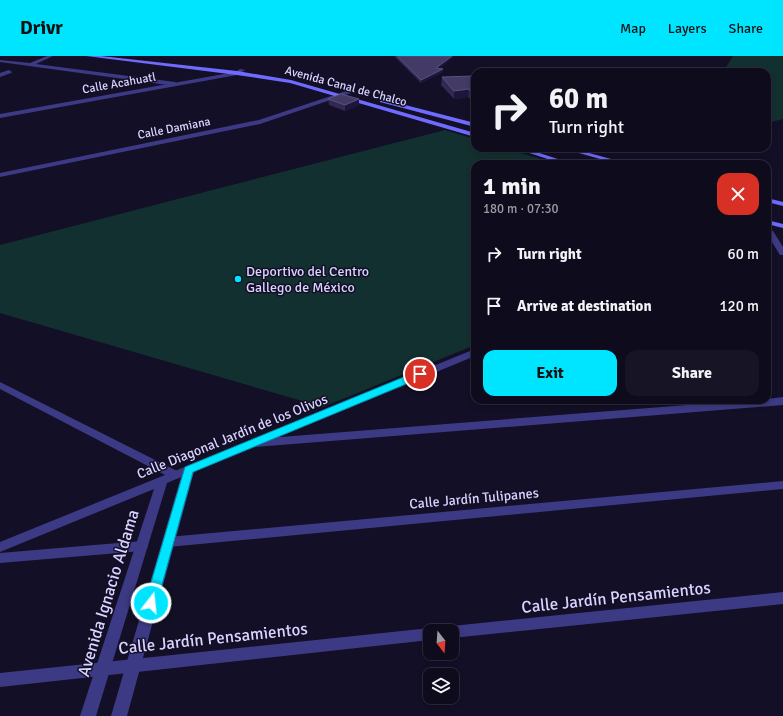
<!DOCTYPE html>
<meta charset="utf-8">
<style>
:root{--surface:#0e0b1c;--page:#171425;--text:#f1f3f6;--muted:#9b9ba3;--line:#2e2b3b;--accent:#00e5ff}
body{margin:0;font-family:Signika,sans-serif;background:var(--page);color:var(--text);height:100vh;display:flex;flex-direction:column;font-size:15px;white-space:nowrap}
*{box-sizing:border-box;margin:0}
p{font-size:13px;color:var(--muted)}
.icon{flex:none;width:22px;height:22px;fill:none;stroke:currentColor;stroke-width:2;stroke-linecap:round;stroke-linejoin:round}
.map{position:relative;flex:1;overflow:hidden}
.drawer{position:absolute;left:471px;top:104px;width:300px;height:244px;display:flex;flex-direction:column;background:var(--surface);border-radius:12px;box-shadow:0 2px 6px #0003,0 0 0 1px var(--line)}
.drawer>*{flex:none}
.hud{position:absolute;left:471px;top:12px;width:300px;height:84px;border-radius:12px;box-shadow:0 2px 6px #0003,0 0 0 1px var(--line);background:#0e0b1c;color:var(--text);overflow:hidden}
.needle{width:26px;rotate:163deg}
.tools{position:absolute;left:423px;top:568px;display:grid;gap:8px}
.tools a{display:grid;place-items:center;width:36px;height:36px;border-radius:8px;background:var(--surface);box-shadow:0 2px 6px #0003,0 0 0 1px var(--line);font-size:20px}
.pin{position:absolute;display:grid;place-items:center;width:34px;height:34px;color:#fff;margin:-17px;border:2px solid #fff;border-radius:50%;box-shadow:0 1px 4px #0007}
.me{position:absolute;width:44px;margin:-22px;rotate:16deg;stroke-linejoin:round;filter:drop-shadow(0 0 3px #0008)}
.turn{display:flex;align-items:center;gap:14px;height:84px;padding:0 12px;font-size:18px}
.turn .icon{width:52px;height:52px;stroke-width:2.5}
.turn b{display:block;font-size:28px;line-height:34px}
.round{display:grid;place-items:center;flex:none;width:42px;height:42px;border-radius:12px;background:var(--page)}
.head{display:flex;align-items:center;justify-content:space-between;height:68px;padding:0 12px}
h1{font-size:24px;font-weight:800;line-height:30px}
.button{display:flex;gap:8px;margin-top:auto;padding:8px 12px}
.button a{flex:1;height:46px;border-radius:12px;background:var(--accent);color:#111;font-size:16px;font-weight:800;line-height:46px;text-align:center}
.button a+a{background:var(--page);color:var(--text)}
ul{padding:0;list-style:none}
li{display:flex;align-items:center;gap:12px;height:52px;padding:0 12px}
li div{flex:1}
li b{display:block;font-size:15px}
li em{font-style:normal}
header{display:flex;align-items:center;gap:24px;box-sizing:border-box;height:56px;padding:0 20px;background:var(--accent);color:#111}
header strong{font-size:19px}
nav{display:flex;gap:22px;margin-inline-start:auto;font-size:14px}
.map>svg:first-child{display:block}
</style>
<header>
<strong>Drivr</strong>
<nav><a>Map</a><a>Layers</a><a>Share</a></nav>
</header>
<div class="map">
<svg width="783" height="660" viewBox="0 0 783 660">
<rect width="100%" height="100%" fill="#130f26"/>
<!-- green -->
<path fill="#12302f" d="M 733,0 L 783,0 L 783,63 L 767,67 L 767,16 L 723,16 Z
M 445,74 L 475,83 L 475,92 L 504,92 L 558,108 L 475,108 L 475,289 L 323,351 L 0,257 L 0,189 Z"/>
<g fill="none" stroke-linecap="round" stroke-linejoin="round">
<!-- minor -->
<path fill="#3d3a85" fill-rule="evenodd" d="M 47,0 L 53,0 L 36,8 L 175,26 L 178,28 L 175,30 L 0,6 L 0,4 L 30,7 Z
M 9,14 L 12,16 L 11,17 L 0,21 L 0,17 Z
M 349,34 L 352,36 L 351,37 L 260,68 L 0,121 L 0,117 L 259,64 Z
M 0,326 L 179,416 L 181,419 L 179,422 L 175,423 L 171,422 L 0,333 Z
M 783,341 L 783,349 L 255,391 L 251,390 L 250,387 L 251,384 L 255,383 L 751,344 L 767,344 L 767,343 Z
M 783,425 L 783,433 L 168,491 L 164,490 L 162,486 L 164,482 L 168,481 Z
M 142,485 L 146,486 L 148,490 L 146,494 L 142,495 L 0,507 L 0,497 Z
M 783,536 L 783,548 L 452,582 L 452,575 L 446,575 L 447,571 L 452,570 Z
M 430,572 L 436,575 L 430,575 L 430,584 L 0,631 L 0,617 Z"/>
<!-- tertiary -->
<path fill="#3d3a85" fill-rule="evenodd" d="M 240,13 L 245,14 L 237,19 L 0,62 L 0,58 L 235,16 Z
M 767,175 L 773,175 L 783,191 L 783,199 L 780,199 L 767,178 Z
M 475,293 L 475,300 L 194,416 L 127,660 L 111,660 L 181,421 L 167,427 L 96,660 L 80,660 L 154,433 L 0,496 L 0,486 Z"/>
<!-- secondary -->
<path fill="#6f6bff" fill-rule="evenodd" d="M 86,0 L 101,0 L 237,15 L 291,24 L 475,77 L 475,81 L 290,27 L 237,19 Z
M 382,43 L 475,67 L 475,71 L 380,46 L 380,44 Z
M 514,92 L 524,92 L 573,108 L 563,108 Z
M 561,92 L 571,92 L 629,108 L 618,108 Z
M 767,142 L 783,146 L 783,150 L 767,146 Z
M 767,164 L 783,168 L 783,172 L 767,168 Z"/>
</g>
<!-- wall -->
<path fill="#312854" d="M 394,0 L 455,0 L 439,12 L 443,13 L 443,16 L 421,27 Z
M 442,21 L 475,22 L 475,43 L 470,43 L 468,41 L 454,43 L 441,29 Z
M 328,43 L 359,49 L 345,55 L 329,49 Z"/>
<!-- shaded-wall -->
<path fill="#1d163a" d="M 452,0 L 455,0 L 436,15 L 436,12 Z
M 443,13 L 443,16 L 421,27 L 421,24 Z
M 469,33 L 468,41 L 454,43 L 454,35 Z
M 470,35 L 475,35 L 475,43 L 470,43 Z
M 359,43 L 359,49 L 345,55 L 345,49 Z"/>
<!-- building -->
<path fill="#433a66" stroke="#5a527e" d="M 397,0 L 452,0 L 436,12 L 443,13 L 421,24 Z
M 473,20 L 475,22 L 475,35 L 470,35 L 469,33 L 454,35 L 442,21 Z
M 341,38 L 359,43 L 345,49 L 328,43 Z"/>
<!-- route -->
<path fill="#00e5ff" stroke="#0095a6" d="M 416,316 L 420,316 L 424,318 L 423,321 L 193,416 L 157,547 L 155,551 L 151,553 L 147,551 L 145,547 L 185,411 Z"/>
<!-- markers -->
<circle fill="#00e5ff" stroke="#130f26" stroke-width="1.5" cx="238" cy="223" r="4"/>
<g text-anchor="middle" stroke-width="3" stroke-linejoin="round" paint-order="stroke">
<!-- far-street labels -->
<g font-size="12" fill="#d9d4ff" stroke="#130f26">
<text transform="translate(119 27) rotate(-10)" y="4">Calle Acahuatl</text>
<text transform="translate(346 30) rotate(15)" y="4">Avenida Canal de Chalco</text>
<text transform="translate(174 72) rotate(-11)" y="4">Calle Damiana</text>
</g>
<!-- poi labels -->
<g font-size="14" fill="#d9d4ff" stroke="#130f26" text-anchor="start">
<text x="246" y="220">Deportivo del Centro<tspan x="246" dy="16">Gallego de México</tspan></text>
</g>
<!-- street labels -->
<g font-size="14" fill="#d9d4ff" stroke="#130f26">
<text transform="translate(232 380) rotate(-22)" y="5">Calle Diagonal Jardín de los Olivos</text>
<text transform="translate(474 442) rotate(-5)" y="5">Calle Jardín Tulipanes</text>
</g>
<!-- near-street labels -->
<g font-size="17" fill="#d9d4ff" stroke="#130f26">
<text transform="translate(108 537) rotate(-73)" y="6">Avenida Ignacio Aldama</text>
<text transform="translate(616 541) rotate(-6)" y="6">Calle Jardín Pensamientos</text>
<text transform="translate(213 582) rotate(-6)" y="6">Calle Jardín Pensamientos</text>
</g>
</g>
</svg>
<div class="tools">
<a><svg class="needle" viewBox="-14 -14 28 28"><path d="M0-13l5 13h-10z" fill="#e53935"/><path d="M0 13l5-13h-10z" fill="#9b9ba3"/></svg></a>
<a><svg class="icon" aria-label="layers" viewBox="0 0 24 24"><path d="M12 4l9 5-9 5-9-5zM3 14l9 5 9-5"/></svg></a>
</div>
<div class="pin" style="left:420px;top:318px;background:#d93025"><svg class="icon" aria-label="arrive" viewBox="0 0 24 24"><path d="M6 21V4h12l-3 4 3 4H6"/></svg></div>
<svg class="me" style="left:151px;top:547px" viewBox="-20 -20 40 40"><circle r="17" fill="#00e5ff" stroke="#fff" stroke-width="3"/><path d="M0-11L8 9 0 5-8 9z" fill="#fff"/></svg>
<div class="hud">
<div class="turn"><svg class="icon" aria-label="right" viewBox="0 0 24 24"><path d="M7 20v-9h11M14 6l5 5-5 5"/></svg><div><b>60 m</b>Turn right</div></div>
</div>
<section class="drawer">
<div class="head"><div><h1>1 min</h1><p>180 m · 07:30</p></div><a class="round" style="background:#d93025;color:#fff"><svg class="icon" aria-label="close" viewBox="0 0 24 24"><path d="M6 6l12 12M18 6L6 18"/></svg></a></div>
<ul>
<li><svg class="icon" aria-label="right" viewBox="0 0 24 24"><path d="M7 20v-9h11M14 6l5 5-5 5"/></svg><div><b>Turn right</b></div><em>60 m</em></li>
<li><svg class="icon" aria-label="arrive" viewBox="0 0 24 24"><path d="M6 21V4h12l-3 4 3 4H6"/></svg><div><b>Arrive at destination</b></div><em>120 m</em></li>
</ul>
<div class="button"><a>Exit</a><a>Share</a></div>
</section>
</div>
